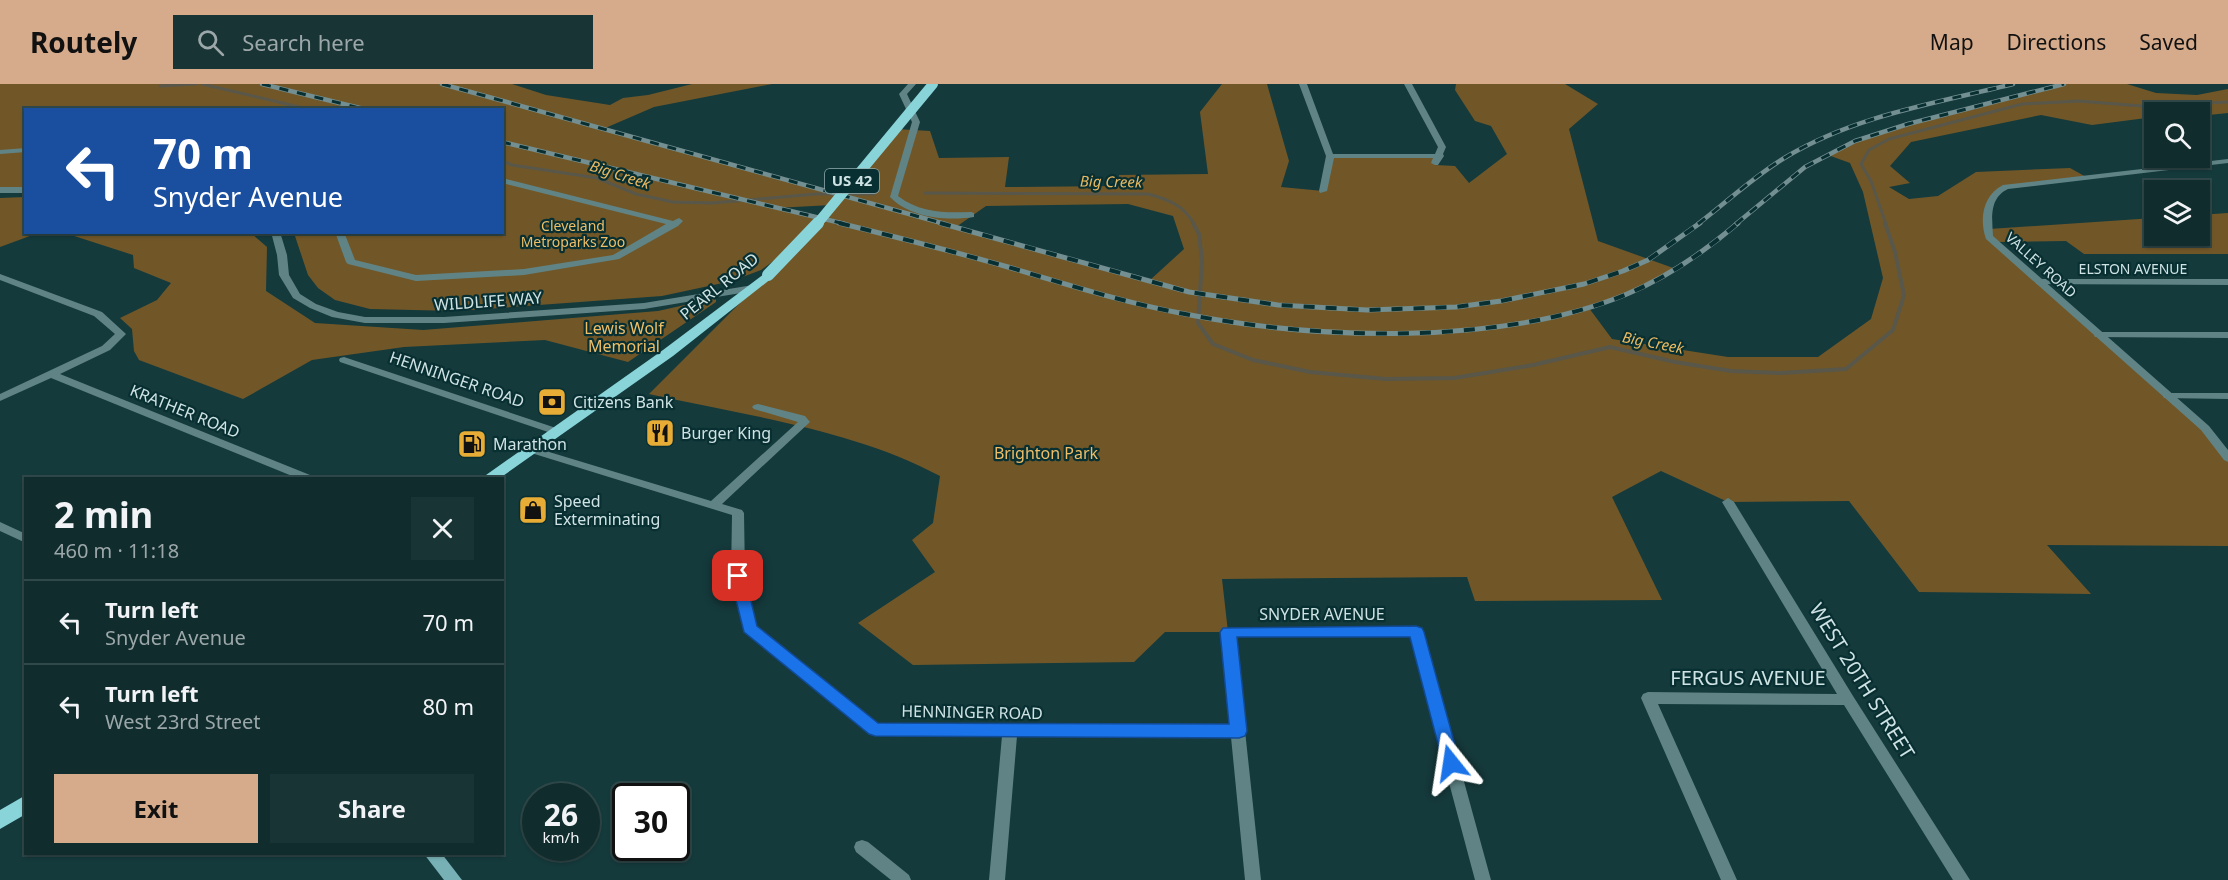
<!DOCTYPE html>
<meta charset="utf-8">
<style>
:root{--surface:#102c2d;--page:#193435;--text:#f1f3f6;--muted:#9ca7aa;--line:#304849;--accent:#d6ab8b}
body{margin:0;font-family:"Noto Sans",sans-serif;background:var(--page);color:var(--text);height:100vh;display:flex;flex-direction:column;font-size:22px;white-space:nowrap}
*{box-sizing:border-box;margin:0}
p{font-size:20px;color:var(--muted)}
.icon{flex:none;width:33px;height:33px;fill:none;stroke:currentColor;stroke-width:2;stroke-linecap:round;stroke-linejoin:round}
.map{position:relative;flex:1;overflow:hidden}
.side{position:absolute;left:24px;top:393px;width:480px;height:378px;display:flex;flex-direction:column;background:var(--surface);border-radius:0px;box-shadow:0 2px 4px #0004,0 0 0 2px var(--line)}
.side>*{flex:none}
.banner{position:absolute;left:24px;top:24px;width:480px;height:126px;border-radius:0px;box-shadow:0 2px 4px #0004,0 0 0 2px var(--line);background:#1a4fa0;color:#fff;overflow:hidden}
.fabs{position:absolute;left:2144px;top:18px;display:grid;gap:12px}
.fabs a{display:grid;place-items:center;width:66px;height:66px;border-radius:0px;background:var(--surface);box-shadow:0 2px 4px #0004,0 0 0 2px var(--line);font-size:30px}
.speed{position:absolute;left:522px;top:699px;display:flex;gap:12px;font-size:30px;font-weight:700;text-align:center}
.speed>*{display:grid;place-content:center;width:78px;height:78px;border-radius:50%;background:var(--surface);box-shadow:0 2px 4px #0004,0 0 0 2px var(--line);line-height:1}
.speed small{font-size:15px;font-weight:400}
.speed .limit{border:3px solid #111;border-radius:9px;background:#fff;color:#111}
.pin{position:absolute;display:grid;place-items:center;width:51px;height:51px;color:#fff;margin:-26px;border-radius:12px;box-shadow:0 3px 9px #0006}
.me{position:absolute;width:66px;margin:-33px;rotate:345deg;stroke-linejoin:round;filter:drop-shadow(0 0 4px #0008)}
.turn{display:flex;align-items:center;gap:21px;height:126px;padding:0 30px;font-size:27px}
.turn .icon{width:78px;height:78px;stroke-width:2.5}
.turn b{display:block;font-size:42px;line-height:51px}
.round{display:grid;place-items:center;flex:none;width:63px;height:63px;border-radius:0px;background:var(--page)}
.overview{display:flex;align-items:center;justify-content:space-between;height:102px;padding:0 30px}
h1{font-size:36px;font-weight:700;line-height:45px}
.cta{display:flex;gap:12px;margin-top:auto;padding:12px 30px}
.cta a{flex:1;height:69px;border-radius:0px;background:var(--accent);color:#111;font-size:24px;font-weight:700;line-height:69px;text-align:center}
.cta a+a{background:var(--page);color:var(--text)}
ul{padding:0;list-style:none}
li{display:flex;align-items:center;gap:18px;height:84px;padding:0 30px;border-top:2px solid var(--line)}
li div{flex:1}
li b{display:block;font-size:22px}
li em{font-style:normal}
header{display:flex;align-items:center;gap:36px;box-sizing:border-box;height:84px;padding:0 30px;background:var(--accent);color:#111}
header strong{font-size:28px}
nav{display:flex;gap:33px;margin-inline-start:auto;font-size:21px}
.search{width:420px;height:54px;background:var(--page);display:flex;align-items:center;gap:15px;box-sizing:border-box;padding:0 21px;border-radius:0px;color:var(--muted);font-size:22px}
.map>svg:first-child{display:block}
</style>
<header>
<strong>Routely</strong>
<div class="search"><svg class="icon" aria-label="search" viewBox="0 0 24 24"><circle cx="10" cy="10" r="6"/><path d="M15 15l6 6"/></svg>Search here</div>
<nav><a>Map</a><a>Directions</a><a>Saved</a></nav>
</header>
<div class="map">
<svg width="2228" height="796" viewBox="0 0 2228 796">
<rect width="100%" height="100%" fill="#153a3c"/>
<!-- green -->
<path fill="#715728" fill-rule="evenodd" d="M 0,0 L 512,0 L 546,11 L 610,21 L 623,14 L 648,11 L 692,0 L 772,0 L 654,23 L 603,45 L 815,105 L 841,110 L 896,45 L 930,47 L 939,74 L 1009,73 L 1005,103 L 1119,102 L 1119,91 L 1208,90 L 1200,28 L 1222,0 L 1267,0 L 1289,77 L 1281,103 L 1323,107 L 1330,72 L 1440,72 L 1435,81 L 1455,82 L 1469,99 L 1507,70 L 1491,42 L 1475,37 L 1455,6 L 1456,0 L 1565,0 L 1598,20 L 1569,45 L 1598,157 L 1676,185 L 1661,196 L 1589,224 L 1612,255 L 1728,273 L 1818,273 L 1871,235 L 1883,194 L 1863,108 L 1850,79 L 1828,71 L 1846,61 L 1885,46 L 2064,0 L 2127,0 L 2156,9 L 2197,11 L 2228,5 L 2228,29 L 2199,32 L 2199,28 L 2154,28 L 2154,33 L 2092,41 L 2041,31 L 1911,58 L 1890,82 L 1910,99 L 1889,103 L 1909,115 L 1938,112 L 1976,88 L 2070,84 L 2088,94 L 2006,103 C 1985,110 1990,125 1989,145 L 2154,134 L 2154,152 L 2199,152 L 2199,131 L 2228,129 L 2228,170 L 2084,170 L 2066,157 L 1996,158 L 2205,344 L 2228,374 L 2228,462 L 2047,461 L 2091,510 L 1919,508 L 1849,417 L 1728,418 L 1661,387 L 1612,413 L 1662,516 L 1475,517 L 1467,493 L 1222,495 L 1228,548 L 1165,548 L 1134,578 L 913,581 L 858,539 L 935,488 L 912,456 L 933,439 L 940,392 C 855,346 744,331 649,310 L 779,180 L 832,121 L 775,124 L 816,134 L 779,173 L 761,186 L 732,197 L 662,212 L 458,227 L 370,225 L 335,216 L 318,204 L 308,191 L 294,149 L 502,148 L 502,26 L 26,26 L 25,103 L 0,104 ZM 1128,120 L 1173,132 L 1184,165 L 1149,197 L 956,143 L 986,122 Z
M 25,113 L 26,148 L 38,149 L 0,163 L 0,114 Z
M 65,149 L 251,149 L 267,163 L 266,207 L 315,239 L 423,246 L 658,227 L 716,214 L 716,218 L 628,278 L 545,256 L 404,263 L 312,276 L 243,315 L 139,276 L 134,267 L 132,245 L 120,234 L 157,216 L 171,199 L 134,184 L 133,171 Z"/>
<g fill="none" stroke-linecap="round" stroke-linejoin="round">
<!-- stream-far1 -->
<path stroke="#585749" stroke-width="3" d="M 202,0 L 312,26
M 160,2 L 196,0
M 502,77 L 512,81 L 597,94 L 636,110 L 673,118 L 712,119 L 816,110 L 874,110
M 925,109 L 1148,110 C 1167,115 1184,121 1194,140
M 1886,140 L 1871,97 L 1861,80 L 1869,66 L 1889,55 L 2022,20 L 2079,17 L 2141,22 L 2228,18"/>
<!-- stream -->
<path stroke="#585749" stroke-width="4" d="M 1193,139 L 1199,150 L 1202,177 L 1198,239 L 1213,260 L 1253,276 L 1310,288 L 1386,295 L 1454,294 L 1533,281 L 1610,263 L 1675,278 L 1731,287 L 1781,289 L 1846,285 L 1893,246 L 1904,211 L 1895,168 L 1885,139"/>
<!-- minor -->
<path fill="#608486" fill-rule="evenodd" d="M 908,0 L 916,0 L 907,10 L 920,38 L 898,112 C 920,129 945,129 971,128 L 974,129 L 974,133 C 947,137 910,134 890,113 L 912,38 L 899,10 Z
M 1299,0 L 1307,0 L 1333,70 L 1435,70 L 1438,63 L 1404,0 L 1412,0 L 1446,63 L 1443,70 L 1444,72 L 1438,81 L 1435,81 L 1431,79 L 1433,74 L 1334,74 L 1327,107 L 1320,109 L 1319,107 L 1326,72 Z
M 26,64 L 26,68 L 0,70 L 0,66 Z
M 502,94 L 673,137 L 679,134 L 683,137 L 678,142 L 619,175 L 524,191 L 416,197 L 348,180 L 346,178 L 335,148 L 344,148 L 355,176 L 416,191 L 524,185 L 613,171 L 666,140 L 502,99 Z
M 0,190 L 102,228 L 126,250 L 110,266 L 60,290 L 310,391 L 312,394 L 297,394 L 51,294 L 0,317 L 0,310 L 102,262 L 115,250 L 94,232 L 0,196 Z
M 2039,195 L 2228,195 L 2228,201 L 2036,200 L 2036,196 Z
M 2099,248 L 2228,248 L 2228,254 L 2095,253 L 2094,251 Z
M 344,273 L 562,346 L 564,348 L 562,350 L 554,350 L 340,278 L 339,276 L 340,274 Z
M 2168,309 L 2228,309 L 2228,315 L 2164,314 L 2163,312 Z
M 758,320 L 805,332 L 810,338 L 722,420 L 742,426 L 744,429 L 745,492 L 755,543 L 878,639 L 1230,641 L 1221,548 L 1223,545 L 1416,543 L 1421,545 L 1423,548 L 1491,796 L 1475,796 L 1410,553 L 1235,553 L 1261,796 L 1245,796 L 1231,653 L 1017,652 L 1005,796 L 989,796 L 1002,652 L 875,651 L 870,649 L 744,548 L 731,492 L 732,431 L 528,368 L 526,366 L 532,363 L 536,364 L 711,417 L 798,338 L 754,325 L 752,323 L 754,321 Z
M 1728,414 L 1734,418 L 1853,612 L 1970,796 L 1953,796 L 1844,621 L 1658,620 L 1737,796 L 1721,796 L 1641,614 L 1643,610 L 1648,608 L 1837,610 L 1722,418 Z
M 0,438 L 26,450 L 26,459 L 0,447 Z
M 862,756 L 868,758 L 909,791 L 911,796 L 891,796 L 856,768 L 854,763 L 856,758 Z"/>
<!-- tertiary -->
<path fill="#608486" fill-rule="evenodd" d="M 2228,75 L 2228,79 L 2008,105 C 1989,114 1992,134 1993,152 L 2209,342 L 2228,366 L 2228,378 L 2224,376 L 2201,346 L 1986,155 C 1979,135 1983,111 2003,101 Z
M 0,103 L 26,103 L 26,109 L 0,109 Z
M 271,148 L 280,148 L 287,171 L 289,191 L 300,210 L 316,220 L 338,228 L 365,233 L 444,233 L 644,219 L 753,201 L 758,204 L 753,207 L 644,225 L 444,239 L 365,239 L 332,233 L 310,224 L 293,214 L 279,191 L 277,171 Z"/>
<!-- secondary -->
<path fill="#77b1b5" fill-rule="evenodd" d="M 424,770 L 442,770 L 462,796 L 444,796 Z"/>
<!-- primary -->
<path fill="#88d4d9" fill-rule="evenodd" d="M 768,187 L 772,188 L 772,194 L 673,272 L 500,394 L 484,394 L 486,391 L 663,266 Z
M 26,711 L 26,730 L 0,745 L 0,726 Z"/>
<!-- rail-far1 casing -->
<g stroke="#738f91" stroke-width="4.5">
<path id="rail-far1" d="M 262,0 L 368,26
M 442,0 L 945,140
M 502,58 L 845,140
M 1698,140 C 1727,118 1754,92 1786,73 C 1854,32 1936,19 2013,0
M 1736,140 L 1805,83 L 1855,57 L 1908,40 L 2064,0"/>
</g>
<!-- rail casing -->
<g stroke="#738f91" stroke-width="5">
<path id="rail" d="M 839,139 C 896,153 952,167 1008,183 C 1066,200 1125,219 1185,230 C 1317,256 1502,262 1627,210 C 1668,193 1704,168 1738,139
M 940,139 L 1189,208 L 1278,221 L 1367,226 L 1456,223 L 1501,217 L 1584,200 L 1623,187 L 1648,176 L 1700,139"/>
</g>
<!-- rail-far1 -->
<use href="#rail-far1" stroke="#082f32" stroke-width="3" stroke-dasharray="9" stroke-linecap="butt"/>
<!-- rail -->
<use href="#rail" stroke="#082f32" stroke-width="4" stroke-dasharray="11" stroke-linecap="butt"/>
<!-- primary-bridge-far1 -->
<path stroke="#88d4d9" stroke-width="10" d="M 817,140 L 933,0"/>
<!-- primary-bridge -->
<path stroke="#88d4d9" stroke-width="12" d="M 768,191 L 818,139"/>
</g>
<!-- route -->
<path fill="#1a73e8" stroke="#114b97" stroke-width="1.5" d="M 738,487 L 745,492 L 757,542 L 878,639 L 1229,640 L 1220,548 L 1223,544 L 1416,542 L 1422,544 L 1424,548 L 1460,679 L 1458,684 L 1451,686 L 1445,684 L 1443,679 L 1410,553 L 1237,553 L 1247,647 L 1245,652 L 1239,654 L 875,652 L 869,650 L 744,548 L 730,492 Z"/>
<!-- icons -->
<defs>
<g id="bank-square" transform="scale(1.5)"><rect x="-9" y="-9" width="18" height="18" rx="4" fill="#e7ac36" stroke="#082f32"/><path d="M-6-4H6V4H-6ZM0-2.3a2.3 2.3 0 1 0 0 4.6a2.3 2.3 0 1 0 0-4.6Z" fill="#111"/></g>
<g id="restaurant-square" transform="scale(1.5)"><rect x="-9" y="-9" width="18" height="18" rx="4" fill="#e7ac36" stroke="#082f32"/><path d="M-5-6h1v4h1v-4h1v4h1v-4h1v5L-1.5 .5V6h-2V.5L-5-1ZM5-6V6H3V1.5H1.5Q1.5-4 5-6Z" fill="#111"/></g>
<g id="fuel-square" transform="scale(1.5)"><rect x="-9" y="-9" width="18" height="18" rx="4" fill="#e7ac36" stroke="#082f32"/><path d="M-5.5-6h7V0h2V4h1.3V-2.5L3-4.5l.8-.8L6-3V5H2.5V1h-1V6h-7ZM-4.2-4.7v3.2H.2V-4.7Z" fill="#111"/></g>
<g id="shop-square" transform="scale(1.5)"><rect x="-9" y="-9" width="18" height="18" rx="4" fill="#e7ac36" stroke="#082f32"/><path d="M-5-2.5h2.3a2.7 3.5 0 0 1 5.4 0H5L5.5 6h-11ZM-1.5-2.5h3a1.5 2.3 0 0 0-3 0Z" fill="#111"/></g>
</defs>
<g fill-rule="evenodd">
<use href="#bank-square" x="552" y="318"/>
<use href="#restaurant-square" x="660" y="349"/>
<use href="#fuel-square" x="472" y="360"/>
<use href="#shop-square" x="533" y="426"/>
</g>
<g text-anchor="middle" stroke-width="4.5" stroke-linejoin="round" paint-order="stroke">
<!-- far-park labels -->
<g font-size="14" fill="#efbe67" stroke="#082f32">
<text x="573" y="147">Cleveland<tspan x="573" dy="16">Metroparks Zoo</tspan></text>
</g>
<!-- far-street labels -->
<g font-size="14" fill="#cfe3e4" stroke="#082f32">
<text transform="translate(2041 181) rotate(42)" y="5">VALLEY ROAD</text>
<text x="2133" y="190">ELSTON AVENUE</text>
</g>
<!-- far-water labels -->
<g font-size="15" font-style="italic" fill="#eaba62" stroke="#082f32">
<text transform="translate(620 91) rotate(18)" y="5">Big Creek</text>
<text transform="translate(1111 98) rotate(1)" y="5">Big Creek</text>
<text transform="translate(1653 259) rotate(11)" y="5">Big Creek</text>
</g>
<!-- shield labels -->
<rect fill="#082f32" stroke="#93adaf" stroke-width="1.5" x="825" y="85" width="54" height="24" rx="4.5"/>
<g font-size="15" font-weight="bold" fill="#cfe3e4">
<text x="852" y="102">US 42</text>
</g>
<!-- street labels -->
<g font-size="16" fill="#cfe3e4" stroke="#082f32">
<text transform="translate(719 202) rotate(-39)" y="6">PEARL ROAD</text>
<text transform="translate(488 217) rotate(-4)" y="6">WILDLIFE WAY</text>
<text transform="translate(457 295) rotate(19)" y="6">HENNINGER ROAD</text>
<text transform="translate(185 327) rotate(22)" y="6">KRATHER ROAD</text>
<text x="1322" y="536">SNYDER AVENUE</text>
<text transform="translate(972 628) rotate(1)" y="6">HENNINGER ROAD</text>
</g>
<!-- park labels -->
<g font-size="16" fill="#efbe67" stroke="#082f32">
<text x="624" y="250">Lewis Wolf<tspan x="624" dy="18">Memorial</tspan></text>
<text x="1046" y="375">Brighton Park</text>
</g>
<!-- poi labels -->
<g font-size="16" fill="#cfe3e4" stroke="#082f32" text-anchor="start">
<text x="573" y="324">Citizens Bank</text>
<text x="681" y="355">Burger King</text>
<text x="493" y="366">Marathon</text>
<text x="554" y="423">Speed<tspan x="554" dy="18">Exterminating</tspan></text>
</g>
<!-- near-street labels -->
<g font-size="20" fill="#cfe3e4" stroke="#082f32">
<text x="1748" y="601">FERGUS AVENUE</text>
<text transform="translate(1862 597) rotate(58)" y="7">WEST 20TH STREET</text>
</g>
</g>
</svg>
<div class="fabs">
<a><svg class="icon" aria-label="search" viewBox="0 0 24 24"><circle cx="10" cy="10" r="6"/><path d="M15 15l6 6"/></svg></a>
<a><svg class="icon" aria-label="layers" viewBox="0 0 24 24"><path d="M12 4l9 5-9 5-9-5zM3 14l9 5 9-5"/></svg></a>
</div>
<div class="speed"><div>26<small>km/h</small></div><div class="limit">30</div></div>
<div class="pin" style="left:738px;top:492px;background:#d93025"><svg class="icon" aria-label="arrive" viewBox="0 0 24 24"><path d="M6 21V4h12l-3 4 3 4H6"/></svg></div>
<svg class="me" style="left:1451px;top:679px" viewBox="-20 -20 40 40"><path d="M0-17L14 15 0 8-14 15z" fill="#1a73e8" stroke="#fff" stroke-width="4"/></svg>
<div class="banner">
<div class="turn"><svg class="icon" aria-label="left" viewBox="0 0 24 24"><path d="M17 20v-9H6M10 6l-5 5 5 5"/></svg><div><b>70 m</b>Snyder Avenue</div></div>
</div>
<section class="side">
<div class="overview"><div><h1>2 min</h1><p>460 m · 11:18</p></div><a class="round"><svg class="icon" aria-label="close" viewBox="0 0 24 24"><path d="M6 6l12 12M18 6L6 18"/></svg></a></div>
<ul>
<li><svg class="icon" aria-label="left" viewBox="0 0 24 24"><path d="M17 20v-9H6M10 6l-5 5 5 5"/></svg><div><b>Turn left</b><p>Snyder Avenue</p></div><em>70 m</em></li>
<li><svg class="icon" aria-label="left" viewBox="0 0 24 24"><path d="M17 20v-9H6M10 6l-5 5 5 5"/></svg><div><b>Turn left</b><p>West 23rd Street</p></div><em>80 m</em></li>
</ul>
<div class="cta"><a>Exit</a><a>Share</a></div>
</section>
</div>
